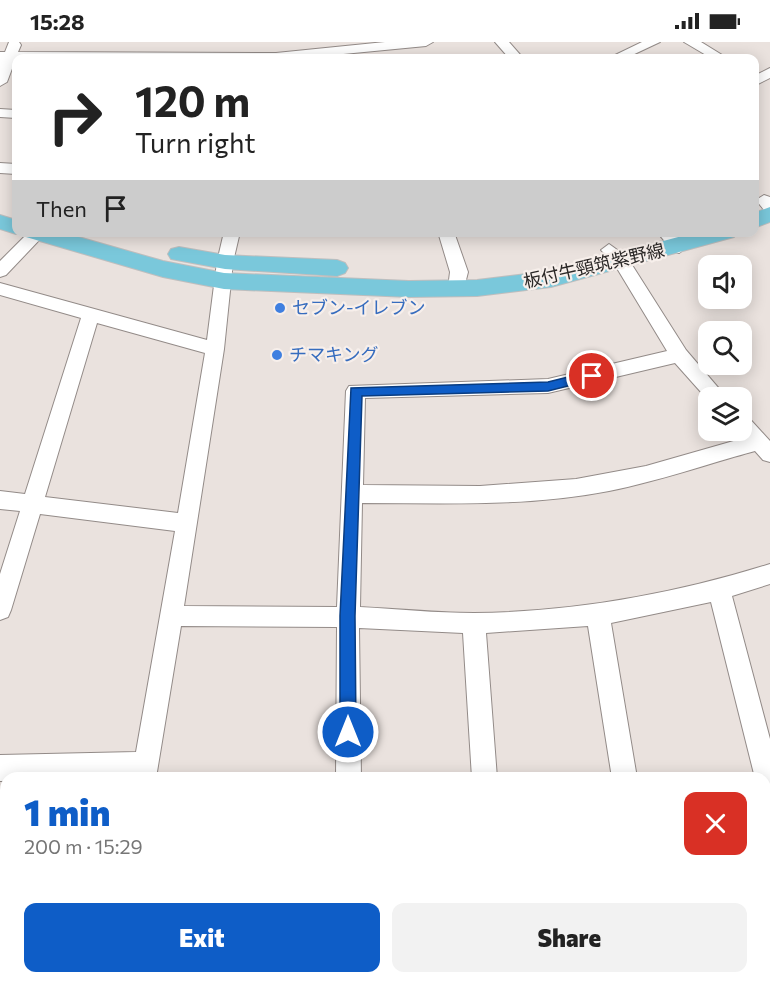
<!DOCTYPE html>
<meta charset="utf-8">
<style>
:root{--surface:#fff;--page:#f2f2f2;--text:#222;--muted:#767676;--accent:#0e5dc7}
body{margin:0;font-family:Commissioner,"Noto Sans JP",sans-serif;background:var(--page);color:var(--text);height:100vh;display:flex;flex-direction:column;font-size:22px;white-space:nowrap}
*{box-sizing:border-box;margin:0}
p{font-size:20px;color:var(--muted)}
.icon{flex:none;width:33px;height:33px;fill:none;stroke:currentColor;stroke-width:2;stroke-linecap:round;stroke-linejoin:round}
.map{position:relative;flex:1;overflow:hidden}
.drawer{position:absolute;left:0px;top:730px;width:771px;height:212px;display:flex;flex-direction:column;background:var(--surface);border-radius:18px 18px 0 0;box-shadow:0 3px 15px #0003}
.drawer>*{flex:none}
.banner{position:absolute;left:12px;top:12px;width:747px;height:183px;border-radius:12px;box-shadow:0 3px 15px #0003;background:#fff;color:var(--text);overflow:hidden}
.controls{position:absolute;left:698px;top:213px;display:grid;gap:12px}
.controls a{display:grid;place-items:center;width:54px;height:54px;border-radius:12px;background:var(--surface);box-shadow:0 3px 15px #0003;font-size:30px}
.pin{position:absolute;display:grid;place-items:center;width:51px;height:51px;color:#fff;margin:-26px;border:3px solid #fff;border-radius:50%;box-shadow:0 2px 6px #0007}
.me{position:absolute;width:66px;margin:-33px;rotate:0deg;stroke-linejoin:round;filter:drop-shadow(0 0 4px #0008)}
.turn{display:flex;align-items:center;gap:21px;height:126px;padding:0 24px;font-size:27px}
.turn .icon{width:78px;height:78px;stroke-width:2.5}
.turn b{display:block;font-size:42px;line-height:51px}
.then{display:flex;align-items:center;height:57px;padding:0 24px;background:#0003;gap:12px;font-size:22px}
.round{display:grid;place-items:center;flex:none;width:63px;height:63px;border-radius:12px;background:var(--page)}
.head{display:flex;align-items:center;justify-content:space-between;height:102px;padding:0 24px}
h1{font-size:36px;font-weight:800;line-height:45px;color:var(--accent)}
.button{display:flex;gap:12px;margin-top:auto;padding:12px 24px}
.button a{flex:1;height:69px;border-radius:12px;background:var(--accent);color:#fff;font-size:24px;font-weight:800;line-height:69px;text-align:center}
.button a+a{background:var(--page);color:var(--text)}
.status{display:flex;justify-content:space-between;align-items:center;height:42px;padding:0 30px;background:var(--surface);direction:ltr}
.status svg{height:16px;fill:currentColor}
.map>svg:first-child{display:block}
</style>
<div class="status"><b>15:28</b><svg viewBox="0 0 49 12"><path d="M0 12V9h3v3zM5 12V6h3v6zM10 12V3h3v9zM15 12V0h3v12zM26 1h20v11H26zM47 4h2v5h-2z"/></svg></div>
<div class="map">
<svg width="770" height="941" viewBox="0 0 770 941">
<rect width="100%" height="100%" fill="#eae2de"/>
<g fill="none" stroke-linecap="round" stroke-linejoin="round">
<!-- minor casing -->
<g stroke="#938b88" stroke-width="2">
<path id="minor" d="M 9,0 L 19,0 L 21,3 L 18,10 L 276,11 L 385,0 L 433,0 L 426,4 L 302,16 L 16,16 L 7,40 L 0,44 L 0,10 L 5,10 Z
M 495,0 L 509,0 L 523,16 L 509,16 Z
M 642,0 L 660,0 L 626,16 L 609,16 Z
M 684,0 L 701,0 L 727,16 L 711,16 Z
M 770,26 L 770,36 L 754,44 L 754,34 Z
M 0,67 L 16,68 L 16,76 L 0,75 Z
M 0,121 L 16,122 L 16,132 L 0,131 Z
M 764,153 L 770,155 L 770,169 L 764,168 L 756,158 Z
M 29,190 L 45,192 L 6,233 L 0,235 L 0,219 Z
M 224,190 L 240,190 L 233,220 L 224,307 L 184,564 L 337,565 L 346,349 L 349,344 L 548,337 L 667,309 L 615,223 L 601,208 L 609,202 L 627,215 L 686,308 L 727,356 L 708,356 L 708,358 L 675,321 L 548,351 L 365,356 L 363,443 L 480,444 L 576,437 L 646,424 L 744,396 L 737,388 L 741,388 L 741,372 L 748,375 L 770,399 L 770,420 L 763,418 L 755,409 C 707,422 659,439 609,449 C 528,465 445,461 362,461 L 360,565 C 397,567 436,571 474,571 C 574,570 674,552 770,522 L 770,542 L 732,554 L 770,697 L 770,758 L 765,756 L 765,736 L 755,736 L 711,560 L 611,581 L 637,736 L 612,736 L 588,584 L 486,591 L 497,736 L 472,736 L 463,591 L 359,586 L 361,736 L 336,736 L 337,585 L 181,584 L 156,736 L 0,739 L 0,713 L 136,710 L 175,489 L 40,472 L 11,568 L 8,575 L 0,578 L 0,532 L 20,469 L 0,467 L 0,449 L 25,452 L 81,276 L 0,253 L 0,241 L 207,298 L 217,220 ZM 97,281 L 205,311 L 178,471 L 45,455 Z
M 438,190 L 454,190 L 468,230 L 463,250 L 451,250 L 448,246 L 450,230 Z
M 657,190 L 675,190 L 687,205 L 679,211 L 673,209 Z
M 113,936 L 141,936 L 141,941 L 113,941 Z
M 347,936 L 375,936 L 376,941 L 348,941 Z
M 502,936 L 530,936 L 532,941 L 504,941 Z
M 672,936 L 700,936 L 702,941 L 674,941 Z"/>
</g>
<!-- major casing -->
<g stroke="#bfbebe" stroke-width="2">
<path id="major" d="M 770,165 L 770,180 L 754,186 L 754,171 Z
M 0,173 L 16,178 L 16,190 L 21,190 L 16,192 L 0,187 Z
M 24,190 L 61,190 L 163,219 L 224,231 L 409,239 L 477,238 L 551,229 L 697,190 L 736,190 L 734,195 L 551,245 L 477,254 L 409,255 L 224,247 L 163,235 L 26,195 Z
M 179,205 L 225,213 L 337,218 L 345,221 L 348,226 L 345,231 L 337,234 L 225,227 L 171,217 L 168,212 L 171,207 Z"/>
</g>
<!-- minor -->
<use href="#minor" fill="#fff" fill-rule="evenodd"/>
<!-- major -->
<use href="#major" fill="#7ac8db" fill-rule="evenodd"/>
</g>
<!-- route -->
<path fill="#0e5dc7" stroke="#093c81" stroke-width="1.5" d="M 592,329 L 596,331 L 596,337 L 548,349 L 362,354 L 355,574 L 356,690 L 354,696 L 348,698 L 343,696 L 340,690 L 340,574 L 351,346 L 548,340 Z"/>
<!-- markers -->
<g fill="#3f7fe0" stroke="#f7efeb" stroke-width="2">
<circle cx="280" cy="266" r="6"/>
<circle cx="277" cy="313" r="6"/>
</g>
<g text-anchor="middle" stroke-width="4.5" stroke-linejoin="round" paint-order="stroke">
<!-- street labels -->
<g font-size="18" fill="#2b2827" stroke="#f7efeb">
<text transform="translate(594 224) rotate(-13)" y="6">板付牛頸筑紫野線</text>
</g>
<!-- shop labels -->
<g font-size="18" fill="#366cbe" stroke="#f7efeb" text-anchor="start">
<text x="292" y="272">セブン-イレブン</text>
<text x="289" y="319">チマキング</text>
</g>
</g>
</svg>
<div class="controls">
<a><svg class="icon" aria-label="sound" viewBox="0 0 24 24"><path d="M4 9h4l5-4v14l-5-4H4zM17 9q2 3 0 6"/></svg></a>
<a><svg class="icon" aria-label="search" viewBox="0 0 24 24"><circle cx="10" cy="10" r="6"/><path d="M15 15l6 6"/></svg></a>
<a><svg class="icon" aria-label="layers" viewBox="0 0 24 24"><path d="M12 4l9 5-9 5-9-5zM3 14l9 5 9-5"/></svg></a>
</div>
<div class="pin" style="left:592px;top:334px;background:#d93025"><svg class="icon" aria-label="arrive" viewBox="0 0 24 24"><path d="M6 21V4h12l-3 4 3 4H6"/></svg></div>
<svg class="me" style="left:348px;top:690px" viewBox="-20 -20 40 40"><circle r="17" fill="#0e5dc7" stroke="#fff" stroke-width="3"/><path d="M0-11L8 9 0 5-8 9z" fill="#fff"/></svg>
<div class="banner">
<div class="turn"><svg class="icon" aria-label="right" viewBox="0 0 24 24"><path d="M7 20v-9h11M14 6l5 5-5 5"/></svg><div><b>120 m</b>Turn right</div></div>
<div class="then">Then<svg class="icon" aria-label="arrive" viewBox="0 0 24 24"><path d="M6 21V4h12l-3 4 3 4H6"/></svg></div>
</div>
<section class="drawer">
<div class="head"><div><h1>1 min</h1><p>200 m · 15:29</p></div><a class="round" style="background:#d93025;color:#fff"><svg class="icon" aria-label="close" viewBox="0 0 24 24"><path d="M6 6l12 12M18 6L6 18"/></svg></a></div>
<div class="button"><a>Exit</a><a>Share</a></div>
</section>
</div>
